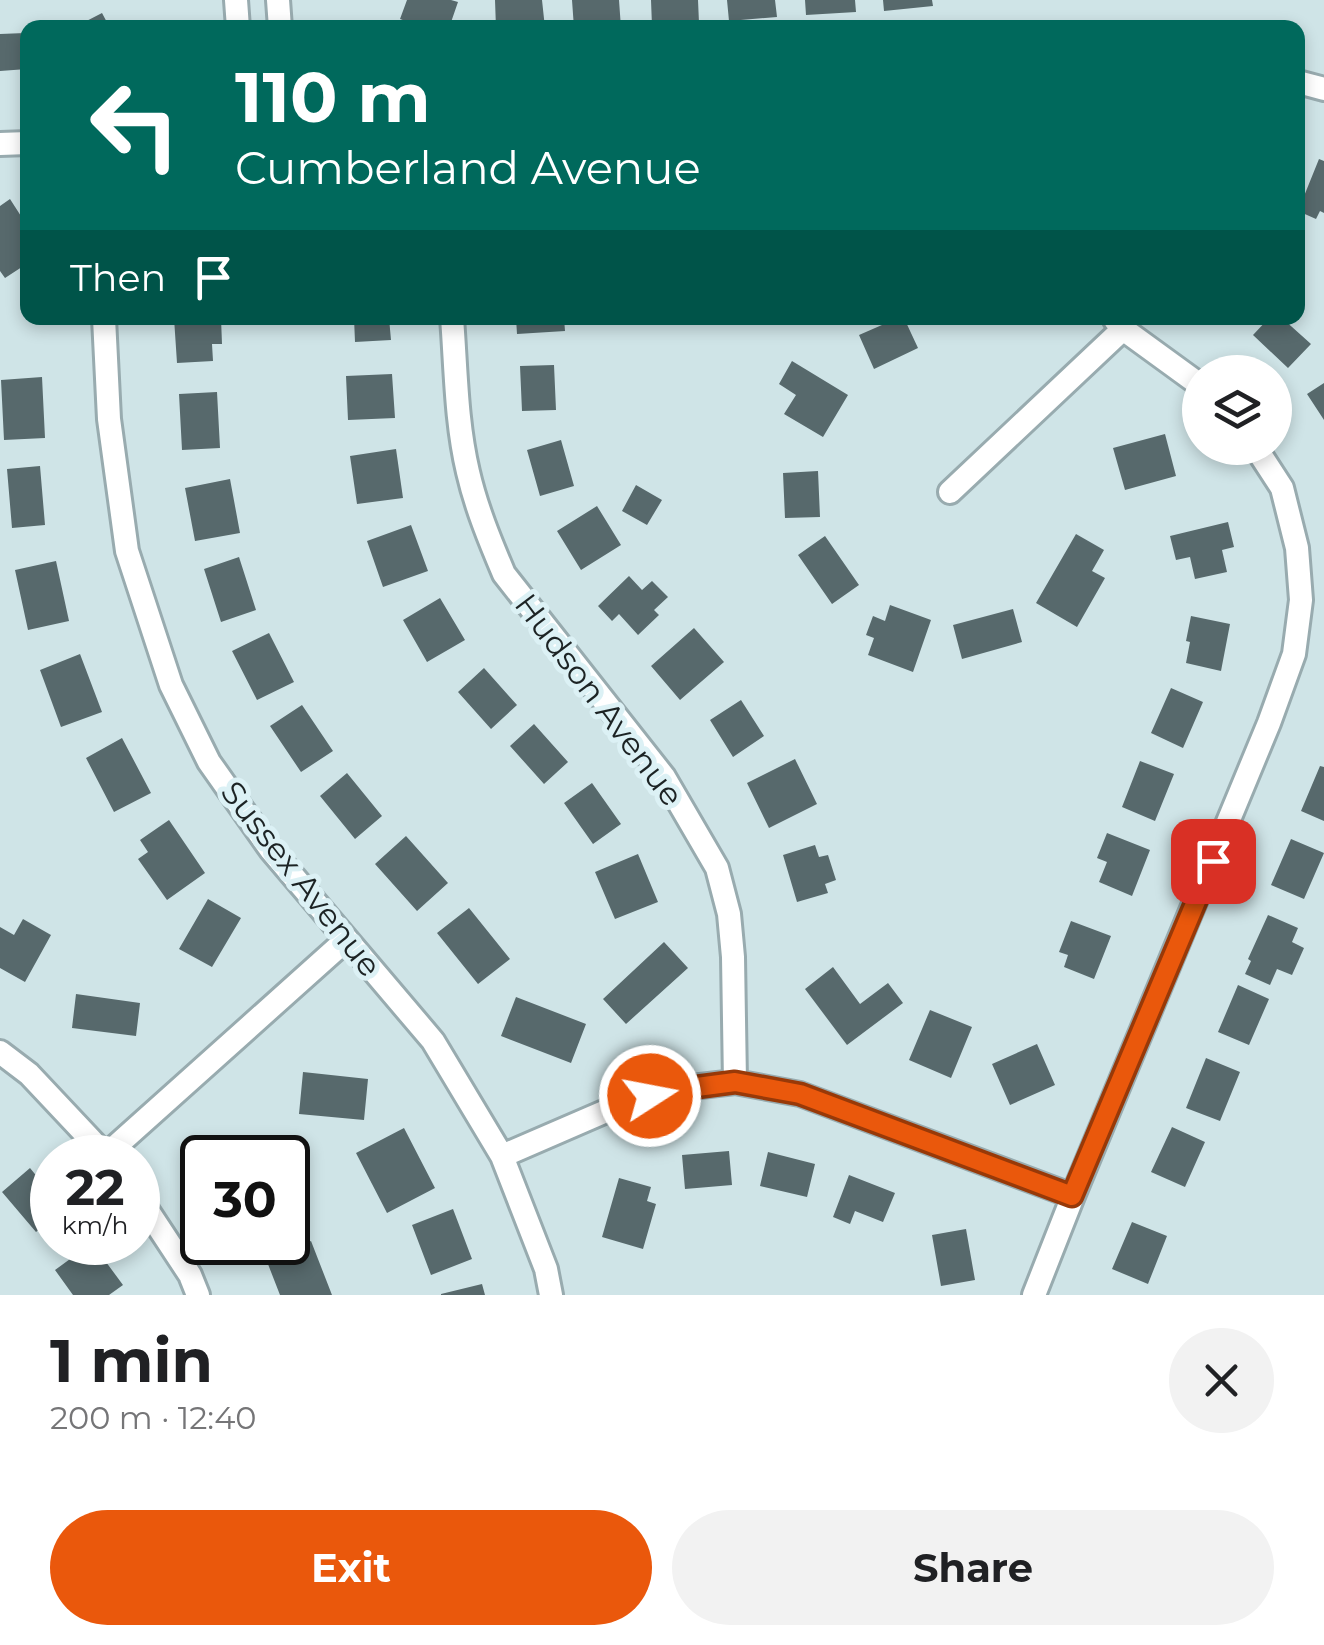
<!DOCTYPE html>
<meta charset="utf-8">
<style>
:root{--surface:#fff;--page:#f2f2f2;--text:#202124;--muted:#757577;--accent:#ea580c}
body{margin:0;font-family:Montserrat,sans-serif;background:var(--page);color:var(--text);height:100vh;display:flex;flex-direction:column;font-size:38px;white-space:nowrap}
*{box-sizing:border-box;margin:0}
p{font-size:32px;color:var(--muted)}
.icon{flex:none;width:55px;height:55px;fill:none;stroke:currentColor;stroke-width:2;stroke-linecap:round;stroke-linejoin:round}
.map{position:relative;height:1295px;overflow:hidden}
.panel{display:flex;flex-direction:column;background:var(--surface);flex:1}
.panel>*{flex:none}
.top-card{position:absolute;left:20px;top:20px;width:1285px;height:305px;border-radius:20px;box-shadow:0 5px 15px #0003;background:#00695c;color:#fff;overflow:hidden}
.buttons{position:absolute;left:1182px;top:355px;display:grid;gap:20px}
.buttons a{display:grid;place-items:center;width:110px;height:110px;border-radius:50%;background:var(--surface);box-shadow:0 5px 15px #0003;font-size:50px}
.speed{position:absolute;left:30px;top:1135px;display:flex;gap:20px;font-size:50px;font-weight:700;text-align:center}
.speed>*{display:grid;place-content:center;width:130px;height:130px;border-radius:50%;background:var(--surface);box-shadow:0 5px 15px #0003;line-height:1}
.speed small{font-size:25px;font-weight:400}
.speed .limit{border:5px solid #111;border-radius:15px;background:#fff;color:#111}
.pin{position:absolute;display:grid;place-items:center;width:85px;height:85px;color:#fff;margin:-42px;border-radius:20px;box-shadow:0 5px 15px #0006}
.me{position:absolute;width:110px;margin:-55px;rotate:79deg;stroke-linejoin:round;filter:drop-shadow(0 0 8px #0008)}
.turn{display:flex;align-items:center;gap:35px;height:210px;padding:0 50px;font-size:45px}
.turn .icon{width:130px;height:130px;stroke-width:2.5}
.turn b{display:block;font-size:70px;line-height:85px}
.then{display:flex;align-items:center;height:95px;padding:0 50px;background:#0003;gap:20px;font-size:38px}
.round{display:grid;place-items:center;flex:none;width:105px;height:105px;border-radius:52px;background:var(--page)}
.headline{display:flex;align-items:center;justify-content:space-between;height:170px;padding:0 50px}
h1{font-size:60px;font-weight:700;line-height:75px}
.primary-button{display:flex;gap:20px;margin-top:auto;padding:20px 50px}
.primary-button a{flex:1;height:115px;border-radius:60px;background:var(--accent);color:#fff;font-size:40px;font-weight:700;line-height:115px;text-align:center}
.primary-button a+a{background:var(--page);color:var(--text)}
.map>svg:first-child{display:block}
</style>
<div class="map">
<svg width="1324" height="1295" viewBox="0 0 1324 1295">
<rect width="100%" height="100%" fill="#cfe4e7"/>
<!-- building -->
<path fill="#57696c" d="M 407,0 L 451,0 L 458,2 L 449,28 L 425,28 L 400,19 Z
M 495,0 L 542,0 L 545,28 L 496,28 Z
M 572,0 L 619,0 L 621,28 L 574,28 Z
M 651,0 L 698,0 L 699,23 L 652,26 Z
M 727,0 L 775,0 L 777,17 L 729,21 Z
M 805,0 L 855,0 L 856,12 L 806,15 Z
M 883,0 L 932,0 L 933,6 L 884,11 Z
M 102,13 L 110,28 L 73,28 Z
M 25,33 L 27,69 L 0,71 L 0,34 Z
M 1319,159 L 1324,161 L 1324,213 L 1320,211 L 1316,219 L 1298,211 Z
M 10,199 L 28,227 L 28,263 L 5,278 L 0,271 L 0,206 Z
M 174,318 L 221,318 L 222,344 L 212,344 L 213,361 L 177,363 Z
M 354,318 L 389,318 L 391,340 L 355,342 Z
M 516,318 L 564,318 L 565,331 L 517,334 Z
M 898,318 L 904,318 L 918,348 L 874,369 L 859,335 Z
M 1269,318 L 1282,318 L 1311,344 L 1288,368 L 1253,335 Z
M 792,361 L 848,395 L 823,437 L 784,414 L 796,395 L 779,384 Z
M 554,365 L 556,410 L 522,411 L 520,366 Z
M 392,374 L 395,418 L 348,420 L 346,376 Z
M 42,377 L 45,438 L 4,440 L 1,380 Z
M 1324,383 L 1324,420 L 1307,394 Z
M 217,392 L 220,448 L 182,450 L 179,394 Z
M 1165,434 L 1176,476 L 1125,490 L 1113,448 Z
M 561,440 L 574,486 L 540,496 L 527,450 Z
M 396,449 L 403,498 L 357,504 L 350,456 Z
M 40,466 L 45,525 L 12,528 L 7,469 Z
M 818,471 L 820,517 L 785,518 L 783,473 Z
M 230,479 L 240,533 L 195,541 L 185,488 Z
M 636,485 L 662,500 L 647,525 L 622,511 Z
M 597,506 L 621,545 L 581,570 L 557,531 Z
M 1228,522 L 1234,547 L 1222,550 L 1227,572 L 1195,579 L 1190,557 L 1176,560 L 1170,536 Z
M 411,525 L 428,571 L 383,587 L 367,541 Z
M 1076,534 L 1104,550 L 1092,571 L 1105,578 L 1077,627 L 1036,603 Z
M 825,536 L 859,585 L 832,604 L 798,555 Z
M 239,557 L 256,610 L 221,622 L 204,569 Z
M 56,561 L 69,621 L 28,630 L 15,570 Z
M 629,576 L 642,590 L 652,581 L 668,597 L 654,610 L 659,615 L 638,635 L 619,614 L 612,621 L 598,606 Z
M 440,598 L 465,640 L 427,662 L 403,620 Z
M 890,605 L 931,620 L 913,672 L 868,655 L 874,638 L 866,635 L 873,616 L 885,621 Z
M 1013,609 L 1022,642 L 962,659 L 953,625 Z
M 1191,616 L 1230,624 L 1221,671 L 1186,663 L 1190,642 L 1186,641 Z
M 694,628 L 724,662 L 680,700 L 651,666 Z
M 269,633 L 294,682 L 257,700 L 232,651 Z
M 80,654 L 102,712 L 61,727 L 40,670 Z
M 484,668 L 517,705 L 491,729 L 458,692 Z
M 1171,688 L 1203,702 L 1183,748 L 1151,733 Z
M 741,700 L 764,736 L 733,757 L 710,720 Z
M 302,705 L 333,751 L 301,772 L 270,726 Z
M 534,724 L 568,762 L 544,784 L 510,746 Z
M 122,738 L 151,793 L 114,812 L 86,758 Z
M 795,759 L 817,804 L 769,828 L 747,783 Z
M 1140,761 L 1174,774 L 1155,821 L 1122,807 Z
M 1320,766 L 1324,767 L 1324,821 L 1301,811 Z
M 347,773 L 382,816 L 355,839 L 320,796 Z
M 592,783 L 621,824 L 593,844 L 564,803 Z
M 169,820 L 205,873 L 167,900 L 138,859 L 148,852 L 140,840 Z
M 1107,833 L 1150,850 L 1132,896 L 1099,882 L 1107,862 L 1097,858 Z
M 406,836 L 448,883 L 417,911 L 375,864 Z
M 1291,839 L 1324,853 L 1304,899 L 1271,885 Z
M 815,845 L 819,857 L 828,855 L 836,880 L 825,884 L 828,893 L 797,902 L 783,855 Z
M 638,854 L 658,902 L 615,919 L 595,872 Z
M 208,899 L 241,918 L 212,967 L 179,949 Z
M 469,908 L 510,959 L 478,984 L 437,933 Z
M 1268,915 L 1298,928 L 1292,942 L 1304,948 L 1292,975 L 1277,969 L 1270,985 L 1245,974 L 1251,961 L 1248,959 Z
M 23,919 L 51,935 L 25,982 L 0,968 L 0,927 L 14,935 Z
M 1071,921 L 1111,936 L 1094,979 L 1064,967 L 1068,955 L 1059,952 Z
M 664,942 L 688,968 L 626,1024 L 603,999 Z
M 833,967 L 860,1004 L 888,983 L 903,1003 L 847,1045 L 805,989 Z
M 1238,985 L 1269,999 L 1249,1045 L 1218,1032 Z
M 76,994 L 140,1003 L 136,1036 L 72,1028 Z
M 516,997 L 586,1024 L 571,1063 L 501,1036 Z
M 930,1010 L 972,1027 L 951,1078 L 909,1060 Z
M 1037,1044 L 1055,1085 L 1010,1105 L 992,1064 Z
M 1206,1058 L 1240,1072 L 1220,1121 L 1186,1108 Z
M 303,1072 L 368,1079 L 364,1120 L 299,1114 Z
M 1172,1127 L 1205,1142 L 1185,1187 L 1151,1172 Z
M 404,1128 L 435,1188 L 387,1213 L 356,1153 Z
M 228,1136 L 241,1158 L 201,1158 L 199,1154 Z
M 729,1151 L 732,1185 L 685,1189 L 682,1155 Z
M 768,1152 L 815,1164 L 807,1197 L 760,1186 Z
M 30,1168 L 52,1195 L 52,1219 L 36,1232 L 2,1192 Z
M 849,1175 L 895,1193 L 883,1222 L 855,1211 L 850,1224 L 833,1217 Z
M 619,1178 L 651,1187 L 647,1201 L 656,1204 L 643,1249 L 602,1237 Z
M 453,1209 L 472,1259 L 431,1275 L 412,1225 Z
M 1132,1222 L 1167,1236 L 1148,1284 L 1112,1269 Z
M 966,1229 L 975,1280 L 941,1286 L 932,1235 Z
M 311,1241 L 332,1295 L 280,1295 L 266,1259 Z
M 92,1243 L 123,1285 L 109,1295 L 73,1295 L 55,1270 Z
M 482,1284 L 485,1295 L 441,1295 L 441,1294 Z"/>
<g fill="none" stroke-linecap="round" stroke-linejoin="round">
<!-- minor casing -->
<g stroke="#98abaf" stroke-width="28">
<path id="minor" d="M 236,0 L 238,28
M 278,0 L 280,28
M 1298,82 L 1324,89
M 0,144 L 28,143
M 104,318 L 109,419 L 127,551 L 171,685 L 209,762 L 271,850 L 433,1041 L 502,1156 L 546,1269 L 551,1295
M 452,318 C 456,369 456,422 468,472 C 476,507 490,541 504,574 L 664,777 L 717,868 L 729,914 L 733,957 L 735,1082
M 1115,320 L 1123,329 L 1200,385
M 950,492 L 1123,329
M 0,1052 L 29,1074 L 108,1158
M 106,1155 L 346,940
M 502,1156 L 627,1102 L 674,1089 L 735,1082 L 800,1094 L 1073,1196
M 138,1196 L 190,1275 L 198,1295
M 1034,1295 L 1073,1196 L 1269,723 L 1294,654 L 1301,600 L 1297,548 L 1282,488 L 1256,448"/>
</g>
<!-- minor -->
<use href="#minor" stroke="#fff" stroke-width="22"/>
</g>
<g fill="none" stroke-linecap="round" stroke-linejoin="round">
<!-- route casing -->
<g stroke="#983908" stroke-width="25">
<path id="route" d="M 650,1096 L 674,1090 L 735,1082 L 800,1094 L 1072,1196 L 1213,861"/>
</g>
<!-- route -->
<use href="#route" stroke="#ea580c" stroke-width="18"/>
</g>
<g text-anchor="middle" stroke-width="10" stroke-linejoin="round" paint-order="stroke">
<!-- street labels -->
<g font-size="32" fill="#1c2324" stroke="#dcf1f5">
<text transform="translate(599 700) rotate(53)" y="11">Hudson Avenue</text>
<text transform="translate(301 879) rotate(52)" y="11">Sussex Avenue</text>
</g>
</g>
</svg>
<div class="buttons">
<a><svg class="icon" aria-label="layers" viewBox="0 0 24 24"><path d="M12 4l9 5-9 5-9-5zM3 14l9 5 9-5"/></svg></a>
</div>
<div class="speed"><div>22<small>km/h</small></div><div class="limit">30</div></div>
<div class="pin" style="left:1213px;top:861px;background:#d93025"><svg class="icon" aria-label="arrive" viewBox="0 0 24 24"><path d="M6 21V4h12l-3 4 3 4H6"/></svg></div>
<svg class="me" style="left:650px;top:1096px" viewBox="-20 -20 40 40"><circle r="17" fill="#ea580c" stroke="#fff" stroke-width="3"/><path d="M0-11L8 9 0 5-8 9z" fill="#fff"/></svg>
<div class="top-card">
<div class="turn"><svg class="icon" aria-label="left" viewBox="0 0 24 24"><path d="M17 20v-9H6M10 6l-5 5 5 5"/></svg><div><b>110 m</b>Cumberland Avenue</div></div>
<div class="then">Then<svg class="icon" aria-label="arrive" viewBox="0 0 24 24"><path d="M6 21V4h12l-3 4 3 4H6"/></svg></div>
</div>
</div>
<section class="panel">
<div class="headline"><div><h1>1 min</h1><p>200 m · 12:40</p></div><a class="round"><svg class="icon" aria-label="close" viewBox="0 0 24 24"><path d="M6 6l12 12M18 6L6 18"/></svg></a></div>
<div class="primary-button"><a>Exit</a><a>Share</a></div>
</section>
